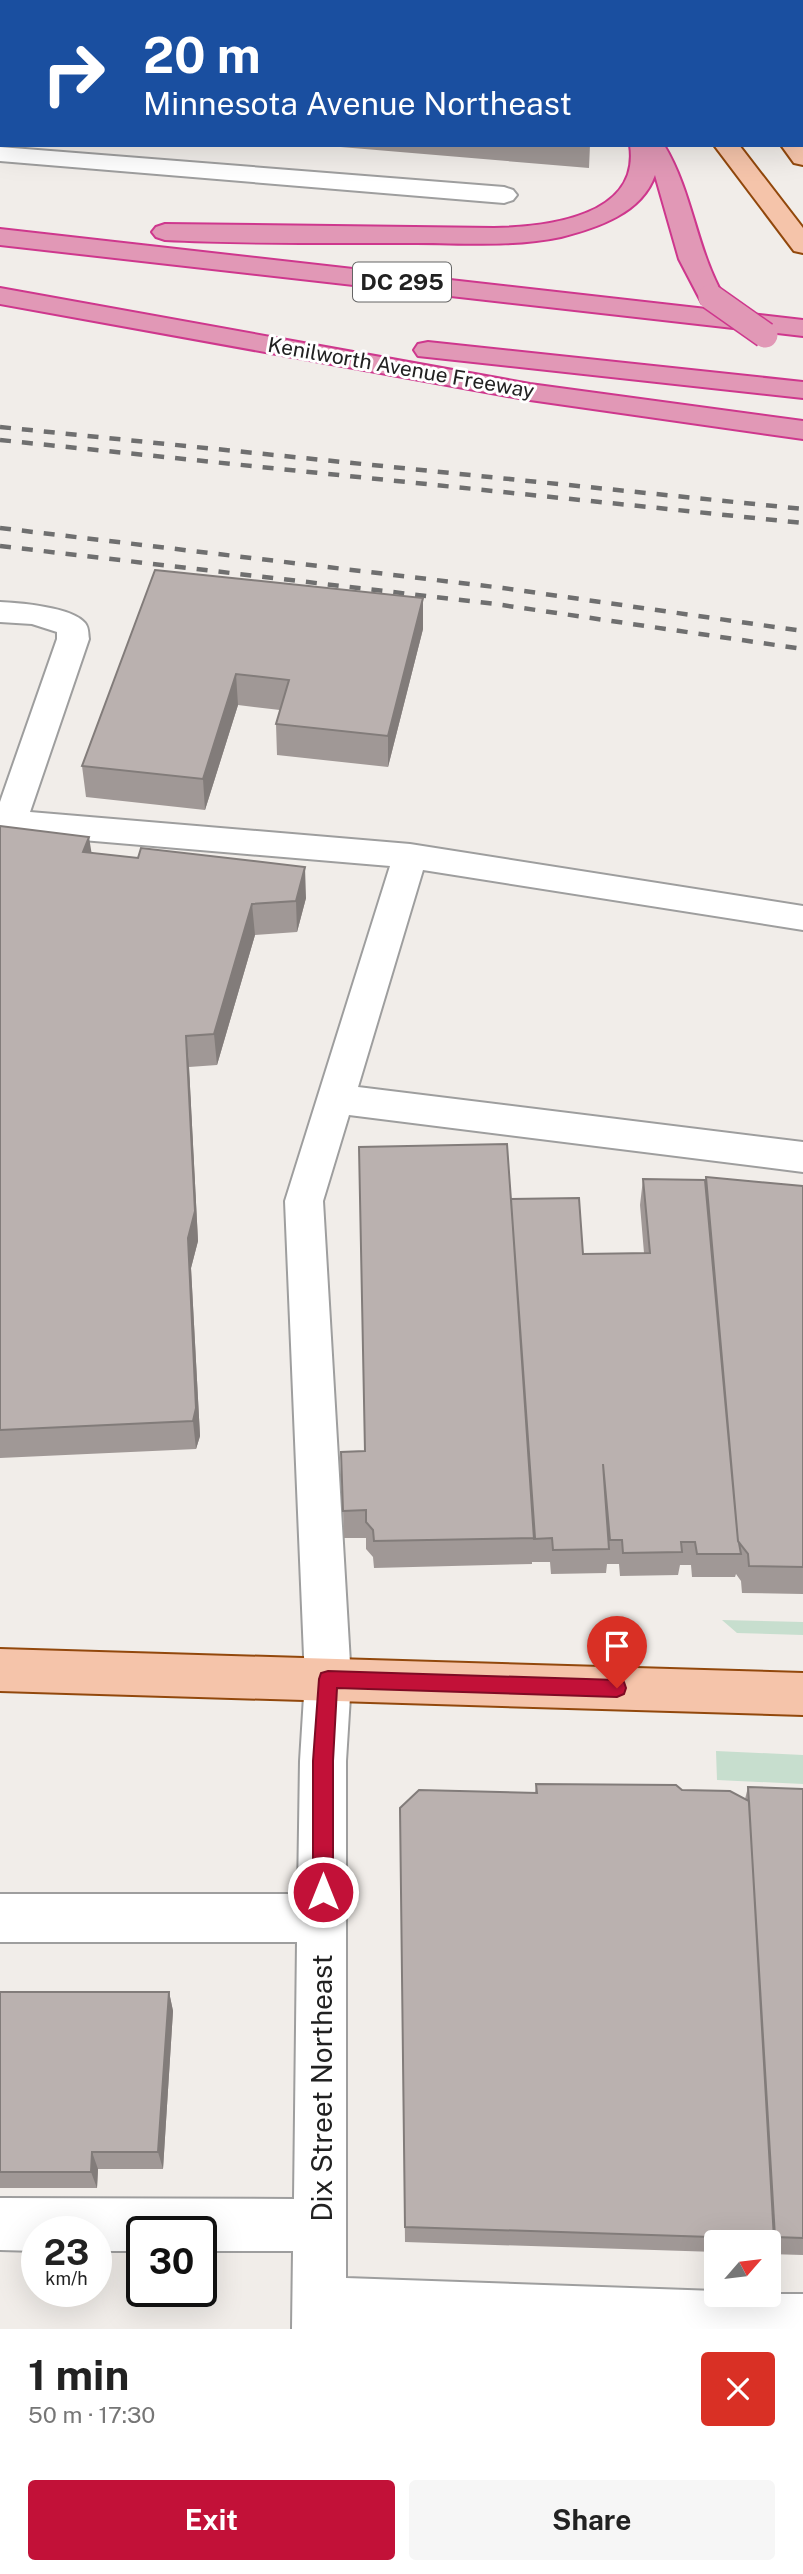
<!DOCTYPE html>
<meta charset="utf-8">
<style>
:root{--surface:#fff;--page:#f6f6f6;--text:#222;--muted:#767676;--accent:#c21138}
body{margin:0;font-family:"Public Sans",sans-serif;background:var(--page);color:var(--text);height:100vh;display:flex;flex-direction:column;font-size:26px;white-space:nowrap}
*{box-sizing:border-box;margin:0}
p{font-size:23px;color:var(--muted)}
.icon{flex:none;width:38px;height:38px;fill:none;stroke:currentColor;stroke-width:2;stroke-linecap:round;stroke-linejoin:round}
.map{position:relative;height:2329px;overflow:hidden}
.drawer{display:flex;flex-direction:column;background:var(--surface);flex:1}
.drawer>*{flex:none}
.hud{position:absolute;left:0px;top:0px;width:803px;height:147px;box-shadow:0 7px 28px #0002;background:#1a4fa0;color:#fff;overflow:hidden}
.needle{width:46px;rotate:62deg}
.fabs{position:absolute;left:704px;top:2230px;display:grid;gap:14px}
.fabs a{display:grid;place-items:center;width:77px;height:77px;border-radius:7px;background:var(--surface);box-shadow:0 7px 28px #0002;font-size:35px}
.speed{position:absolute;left:21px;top:2216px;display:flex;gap:14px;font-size:35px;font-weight:700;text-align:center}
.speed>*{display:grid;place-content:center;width:91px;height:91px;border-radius:50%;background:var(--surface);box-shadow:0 7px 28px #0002;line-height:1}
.speed small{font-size:18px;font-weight:400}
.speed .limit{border:4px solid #111;border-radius:10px;background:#fff;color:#111}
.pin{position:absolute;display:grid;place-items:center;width:60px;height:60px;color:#fff;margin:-72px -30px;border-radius:50% 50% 50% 0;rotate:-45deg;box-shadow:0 0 7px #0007}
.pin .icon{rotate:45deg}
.me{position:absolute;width:77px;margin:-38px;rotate:0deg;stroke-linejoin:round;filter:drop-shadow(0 0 5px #0008)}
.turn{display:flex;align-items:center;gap:24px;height:147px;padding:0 28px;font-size:32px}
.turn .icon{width:91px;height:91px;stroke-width:2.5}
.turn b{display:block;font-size:49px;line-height:60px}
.round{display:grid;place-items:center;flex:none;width:74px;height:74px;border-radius:7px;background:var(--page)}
.overview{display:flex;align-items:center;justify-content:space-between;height:119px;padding:0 28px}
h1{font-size:42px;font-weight:700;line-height:52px}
.primary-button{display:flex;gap:14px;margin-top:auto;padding:14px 28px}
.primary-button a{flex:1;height:80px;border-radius:7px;background:var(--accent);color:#fff;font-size:28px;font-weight:700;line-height:80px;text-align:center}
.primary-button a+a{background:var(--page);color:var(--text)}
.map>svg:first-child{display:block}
</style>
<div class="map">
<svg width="803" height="2329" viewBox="0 0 803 2329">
<rect width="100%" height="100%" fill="#f1ede9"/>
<!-- wetland -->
<path fill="#c7dece" d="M 722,1620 L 803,1622 L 803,1635 L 737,1633 Z
M 716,1751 L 803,1755 L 803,1784 L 717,1780 Z"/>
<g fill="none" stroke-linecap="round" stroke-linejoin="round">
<!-- minor casing -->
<g stroke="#9e9e9e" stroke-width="4">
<path id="minor" d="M 14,0 L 43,0 L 13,2 Z
M 203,0 L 226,0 L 227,2 L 204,2 Z
M 2,26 L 2,41 L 0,41 L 0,27 Z
M 0,147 L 504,187 L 513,190 L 517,195 L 513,200 L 504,203 L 0,161 Z
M 0,602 C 20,603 72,607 85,623 C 89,628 88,633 89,639 L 30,812 L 410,844 L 803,906 L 803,930 L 423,870 L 358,1087 L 803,1142 L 803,1172 L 349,1115 L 323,1201 L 351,1680 L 346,1761 L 346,2278 L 716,2291 L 716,2294 L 803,2294 L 803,2329 L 292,2329 L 293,2251 L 201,2251 L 201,2231 L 142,2231 L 142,2251 L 96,2251 L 96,2231 L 37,2231 L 37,2251 L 0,2250 L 0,2198 L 294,2199 L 297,1942 L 0,1942 L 0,1894 L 298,1894 L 300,1761 L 305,1680 L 285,1201 L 390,866 L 0,833 L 0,802 L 57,639 L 57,632 L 32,624 L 0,622 Z"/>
</g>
<!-- major casing -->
<g stroke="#92480c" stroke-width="4">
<path id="major" d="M 603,0 L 625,0 L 626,2 L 603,2 Z
M 666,0 L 688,0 L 689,2 L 666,2 Z
M 733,0 L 755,0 L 756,2 L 733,2 Z
M 802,60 L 803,60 L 803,76 L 802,76 Z
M 802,140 L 803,141 L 803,165 L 794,163 L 781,145 L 802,145 Z
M 714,145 L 739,145 L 803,228 L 803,253 L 794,251 Z
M 0,1649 L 803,1673 L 803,1715 L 0,1691 Z"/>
</g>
<!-- highway casing -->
<g stroke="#ce378d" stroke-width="4">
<path id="highway" d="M 535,0 L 557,0 L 558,2 L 535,2 Z
M 630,145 L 664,145 C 693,193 696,249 724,297 L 720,303 L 702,303 L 679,259 L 655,175 C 642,213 597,228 561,237 C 514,247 465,243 417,243 C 333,243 249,244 165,240 L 156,237 L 152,232 L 156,227 L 165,224 L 494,228 C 546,227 641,217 630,145 Z
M 0,229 L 803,320 L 803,336 L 0,245 Z
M 0,288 L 530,384 L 803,421 L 803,439 L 530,400 L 0,304 Z
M 428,342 L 803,382 L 803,398 L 418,356 L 414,350 L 418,344 Z"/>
</g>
<!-- minor -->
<use href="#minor" fill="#fff" fill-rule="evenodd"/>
<!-- major -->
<use href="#major" fill="#f5c4aa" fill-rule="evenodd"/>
<!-- highway -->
<use href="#highway" fill="#e198b6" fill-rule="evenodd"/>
<!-- rail -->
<path stroke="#6f6f6f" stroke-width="4.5" stroke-dasharray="11 11" stroke-linecap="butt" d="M 0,427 L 803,509
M 0,440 L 803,523
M 0,528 L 503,588 L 803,631
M 0,546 L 495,604 L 803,649"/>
<!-- highway-bridge casing -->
<g stroke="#ce378d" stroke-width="28" stroke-linecap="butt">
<path id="highway-bridge" d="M 711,297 L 765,335"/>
</g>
<!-- highway-bridge -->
<use href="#highway-bridge" stroke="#e198b6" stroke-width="25"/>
</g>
<!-- wall -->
<path fill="#a09896" d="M 317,145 L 590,145 L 589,168 Z
M 155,570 L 423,629 L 388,767 L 277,755 L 276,724 L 280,710 L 238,705 L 205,810 L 86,797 L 82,766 Z
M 0,826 L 91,853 L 306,898 L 297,932 L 255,935 L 217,1065 L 189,1067 L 198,1241 L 191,1268 L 200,1436 L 196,1449 L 0,1458 Z
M 706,1177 L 803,1186 L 803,1594 L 742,1593 L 741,1581 L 736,1574 L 735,1577 L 692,1577 L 691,1565 L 680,1565 L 678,1575 L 620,1576 L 619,1564 L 607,1564 L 606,1573 L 551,1574 L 550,1562 L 532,1562 L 532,1564 L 374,1568 L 373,1557 L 366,1549 L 366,1538 L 344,1538 L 341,1452 L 365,1451 L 511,1199 L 583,1254 L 644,1253 L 640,1205 L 643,1179 L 705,1180 Z
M 536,1784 L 682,1790 L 745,1799 L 748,1787 L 803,1789 L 803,2255 L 768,2254 L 768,2242 L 716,2242 L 716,2252 L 405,2242 L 400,1808 L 535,1793 Z
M 0,1992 L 169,1992 L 173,2011 L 163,2169 L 98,2169 L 97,2188 L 0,2188 Z"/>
<!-- shaded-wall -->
<path fill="#827c7a" d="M 423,0 L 508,0 L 508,2 L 411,2 Z
M 423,598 L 423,629 L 388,767 L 388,736 Z
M 236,674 L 238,705 L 205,810 L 203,779 Z
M 89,837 L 94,868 L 83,852 Z
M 305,867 L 306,898 L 297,932 L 296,901 Z
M 252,904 L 255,935 L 217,1065 L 214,1034 Z
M 186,1036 L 189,1067 L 198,1241 L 191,1268 L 200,1436 L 196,1449 L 193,1421 L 188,1238 Z
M 169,1992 L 173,2011 L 163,2169 L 158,2152 Z
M 92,2152 L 98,2169 L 97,2188 L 91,2172 Z"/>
<!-- building -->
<path fill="#bab1af" stroke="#827c7a" stroke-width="2" d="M 125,0 L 182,0 L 183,2 L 126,2 Z
M 342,0 L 423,0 L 411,2 L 343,2 Z
M 464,0 L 513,0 L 514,2 L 452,2 Z
M 155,570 L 423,598 L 388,736 L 276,724 L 289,680 L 236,674 L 203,779 L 82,766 Z
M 0,826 L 89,837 L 83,852 L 138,858 L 141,848 L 305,867 L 296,901 L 252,904 L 214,1034 L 186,1036 L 195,1211 L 188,1238 L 196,1408 L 193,1421 L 0,1430 Z
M 507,1144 L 535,1538 L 374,1541 L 373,1530 L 366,1522 L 366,1510 L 343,1511 L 341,1452 L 365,1451 L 359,1147 Z
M 706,1177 L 803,1186 L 803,1567 L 749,1566 L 748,1554 L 738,1541 Z
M 643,1179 L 705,1180 L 738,1541 L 739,1543 L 741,1554 L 697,1554 L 695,1542 L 681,1542 L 682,1552 L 623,1553 L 622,1540 L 610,1540 L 603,1464 L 609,1549 L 553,1550 L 552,1538 L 534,1539 L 511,1199 L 579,1198 L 583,1254 L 650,1253 Z
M 536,1784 L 676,1785 L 682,1790 L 730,1791 L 749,1801 L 774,2239 L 405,2227 L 400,1808 L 419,1790 L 537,1793 Z
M 748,1787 L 803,1789 L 803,2238 L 775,2237 Z
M 0,1992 L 169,1992 L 158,2152 L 92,2152 L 91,2172 L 0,2172 Z"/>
<!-- route -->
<path fill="#c21138" stroke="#7e0b24" stroke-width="2" d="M 328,1671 L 617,1680 L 624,1682 L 626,1688 L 624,1694 L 617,1697 L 337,1688 L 333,1761 L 333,1892 L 330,1898 L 323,1901 L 316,1898 L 313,1892 L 313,1761 L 319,1679 L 321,1673 Z"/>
<g text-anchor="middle" stroke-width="6" stroke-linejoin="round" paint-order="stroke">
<!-- far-street labels -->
<g font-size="21" fill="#212121" stroke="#fff">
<text transform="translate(401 368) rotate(10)" y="7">Kenilworth Avenue Freeway</text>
</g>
<!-- shield labels -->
<rect fill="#fff" stroke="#646464" stroke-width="2" x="353" y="262.5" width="98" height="39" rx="5"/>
<g font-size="23" font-weight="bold" fill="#212121">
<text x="402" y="290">DC 295</text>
</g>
<!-- near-street labels -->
<g font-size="28" fill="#212121" stroke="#fff">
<text transform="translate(322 2088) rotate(-90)" y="10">Dix Street Northeast</text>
</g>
</g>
</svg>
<div class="fabs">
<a><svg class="needle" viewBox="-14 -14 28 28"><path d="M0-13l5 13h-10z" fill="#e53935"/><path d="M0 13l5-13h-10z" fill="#767676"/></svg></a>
</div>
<div class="speed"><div>23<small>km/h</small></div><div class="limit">30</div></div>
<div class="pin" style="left:617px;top:1688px;background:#d93025"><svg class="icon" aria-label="arrive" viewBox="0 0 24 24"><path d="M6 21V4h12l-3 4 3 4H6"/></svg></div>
<svg class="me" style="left:323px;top:1892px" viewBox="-20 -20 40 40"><circle r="17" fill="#c21138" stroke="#fff" stroke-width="3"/><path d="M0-11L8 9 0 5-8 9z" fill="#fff"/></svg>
<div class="hud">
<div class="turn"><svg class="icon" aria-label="right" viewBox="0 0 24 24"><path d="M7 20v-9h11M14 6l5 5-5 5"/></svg><div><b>20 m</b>Minnesota Avenue Northeast</div></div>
</div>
</div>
<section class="drawer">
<div class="overview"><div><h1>1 min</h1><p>50 m · 17:30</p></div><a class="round" style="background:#d93025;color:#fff"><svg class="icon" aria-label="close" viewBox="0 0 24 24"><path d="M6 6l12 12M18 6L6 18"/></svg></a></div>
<div class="primary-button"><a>Exit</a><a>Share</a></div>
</section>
